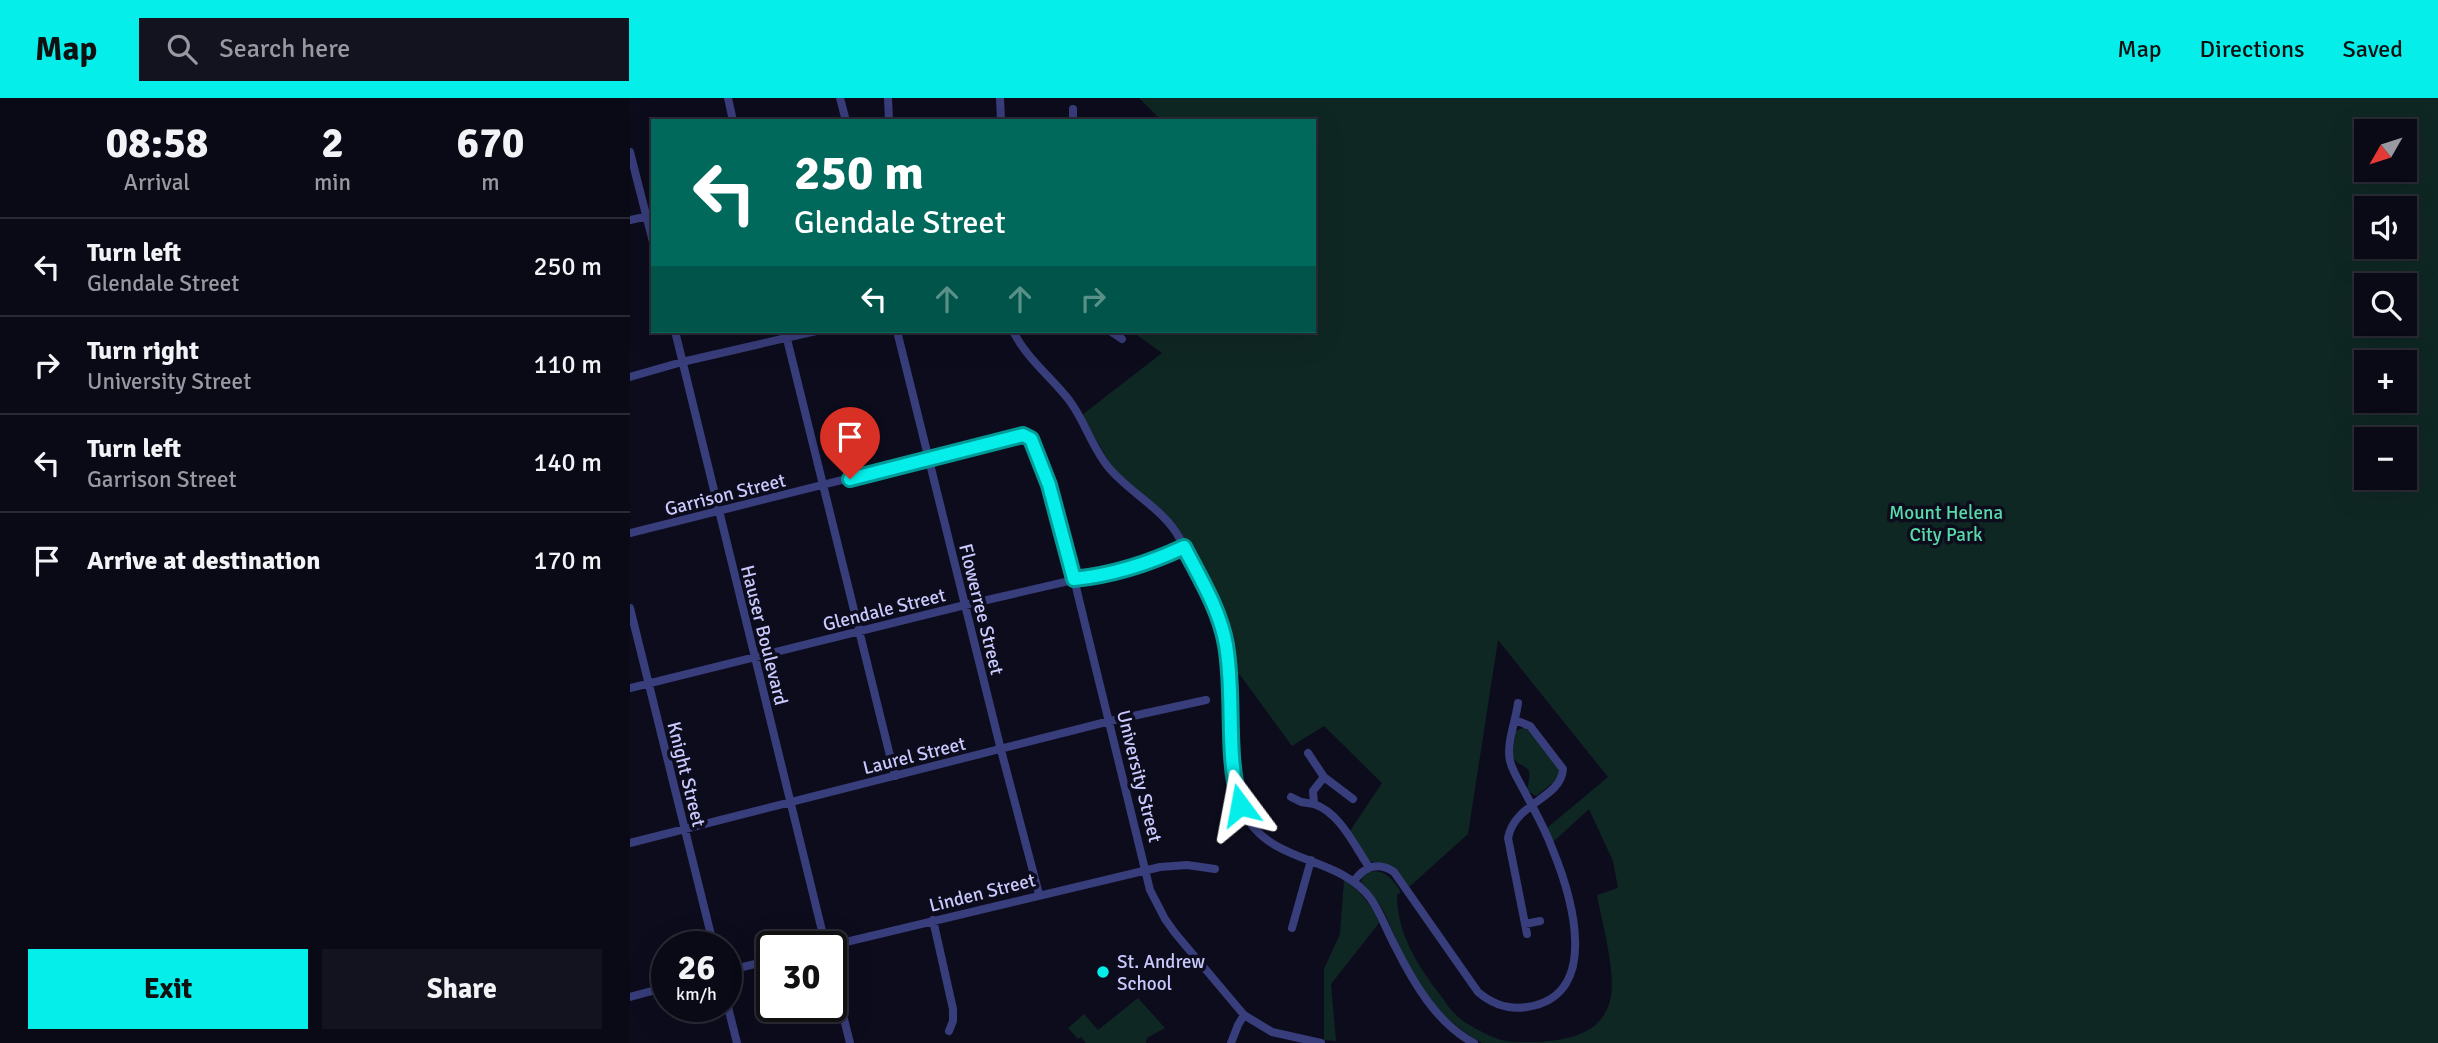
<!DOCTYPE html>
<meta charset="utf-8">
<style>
:root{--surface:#0a0916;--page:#13121f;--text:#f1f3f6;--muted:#999aa1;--line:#2a2a35;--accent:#05eeea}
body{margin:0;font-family:Signika,sans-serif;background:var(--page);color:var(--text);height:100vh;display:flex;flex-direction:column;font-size:26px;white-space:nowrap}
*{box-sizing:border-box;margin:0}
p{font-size:23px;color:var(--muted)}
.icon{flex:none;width:38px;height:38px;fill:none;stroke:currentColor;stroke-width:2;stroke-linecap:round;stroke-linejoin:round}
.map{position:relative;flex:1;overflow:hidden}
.drawer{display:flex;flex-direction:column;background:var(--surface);width:630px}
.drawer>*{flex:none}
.banner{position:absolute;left:21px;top:21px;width:665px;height:214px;border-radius:0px;box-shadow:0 7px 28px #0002,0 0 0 2px var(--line);background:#00695c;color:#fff;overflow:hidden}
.needle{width:46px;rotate:231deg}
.controls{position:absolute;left:1724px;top:21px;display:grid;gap:14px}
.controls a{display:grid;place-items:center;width:63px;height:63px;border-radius:0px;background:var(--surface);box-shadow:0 7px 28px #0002,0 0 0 2px var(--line);font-size:35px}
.speed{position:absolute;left:21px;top:833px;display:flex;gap:14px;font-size:35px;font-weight:700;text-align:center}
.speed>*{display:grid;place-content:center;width:91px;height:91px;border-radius:50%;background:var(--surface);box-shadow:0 7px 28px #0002,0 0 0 2px var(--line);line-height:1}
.speed small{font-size:18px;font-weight:400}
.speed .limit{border:4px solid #111;border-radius:10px;background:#fff;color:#111}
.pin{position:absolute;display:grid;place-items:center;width:60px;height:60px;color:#fff;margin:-72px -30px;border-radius:50% 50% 50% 0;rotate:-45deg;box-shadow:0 0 7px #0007}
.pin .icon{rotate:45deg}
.me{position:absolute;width:77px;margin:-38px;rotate:347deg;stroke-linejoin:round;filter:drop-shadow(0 0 5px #0008)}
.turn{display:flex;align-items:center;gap:24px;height:147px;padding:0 28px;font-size:32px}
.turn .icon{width:91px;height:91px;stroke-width:2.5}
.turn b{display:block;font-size:49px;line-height:60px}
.lanes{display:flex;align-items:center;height:66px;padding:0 28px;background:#0003;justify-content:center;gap:35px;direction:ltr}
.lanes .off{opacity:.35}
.eta{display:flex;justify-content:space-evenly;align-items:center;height:119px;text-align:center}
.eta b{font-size:42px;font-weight:700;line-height:49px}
.button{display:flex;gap:14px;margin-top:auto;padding:14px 28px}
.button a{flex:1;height:80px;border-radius:0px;background:var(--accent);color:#111;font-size:28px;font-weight:700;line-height:80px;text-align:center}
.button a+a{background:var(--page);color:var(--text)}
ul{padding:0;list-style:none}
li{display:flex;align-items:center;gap:21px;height:98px;padding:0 28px;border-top:2px solid var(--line)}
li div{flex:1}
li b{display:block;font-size:26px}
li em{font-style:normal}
header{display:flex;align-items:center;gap:42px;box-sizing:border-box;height:98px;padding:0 35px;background:var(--accent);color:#111}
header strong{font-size:33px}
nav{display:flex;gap:38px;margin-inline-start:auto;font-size:24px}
.search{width:490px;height:63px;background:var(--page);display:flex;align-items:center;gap:18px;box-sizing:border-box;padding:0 24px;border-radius:0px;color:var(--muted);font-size:26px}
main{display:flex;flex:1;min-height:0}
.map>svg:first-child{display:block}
</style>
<header>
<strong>Map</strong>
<div class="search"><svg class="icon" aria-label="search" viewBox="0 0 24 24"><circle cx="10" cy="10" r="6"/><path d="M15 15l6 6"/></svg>Search here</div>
<nav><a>Map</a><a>Directions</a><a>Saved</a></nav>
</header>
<main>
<section class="drawer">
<div class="eta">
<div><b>08:58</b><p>Arrival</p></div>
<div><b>2</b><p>min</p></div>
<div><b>670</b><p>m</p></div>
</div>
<ul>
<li><svg class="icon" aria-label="left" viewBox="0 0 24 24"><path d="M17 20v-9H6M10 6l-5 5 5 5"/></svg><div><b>Turn left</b><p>Glendale Street</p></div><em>250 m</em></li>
<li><svg class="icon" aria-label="right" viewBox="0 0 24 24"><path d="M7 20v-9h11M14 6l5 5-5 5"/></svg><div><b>Turn right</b><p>University Street</p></div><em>110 m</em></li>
<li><svg class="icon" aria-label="left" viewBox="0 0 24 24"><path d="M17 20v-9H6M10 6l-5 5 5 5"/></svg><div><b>Turn left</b><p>Garrison Street</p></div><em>140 m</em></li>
<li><svg class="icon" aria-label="arrive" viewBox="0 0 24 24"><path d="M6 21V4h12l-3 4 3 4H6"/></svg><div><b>Arrive at destination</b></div><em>170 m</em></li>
</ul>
<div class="button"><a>Exit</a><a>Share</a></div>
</section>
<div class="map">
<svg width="1808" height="945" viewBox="0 0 1808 945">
<rect width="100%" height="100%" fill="#0d0c1d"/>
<!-- green -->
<path fill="#0f2723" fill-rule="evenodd" d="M 509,0 L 1808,0 L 1808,945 L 852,945 C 814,924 789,893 771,854 C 764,838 758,819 748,804 C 743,797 736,791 731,784 L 733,776 C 752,768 761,779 771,794 L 767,797 C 767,836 788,868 811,898 C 816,905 821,913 828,919 C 838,927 853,935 865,940 C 878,945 893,944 907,944 C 937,942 971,937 980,903 C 987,876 972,825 967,797 L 988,790 L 983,763 L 959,711 L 923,744 L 917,730 L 978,679 L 868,542 L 838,736 L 779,789 C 764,766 763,767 737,763 L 720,733 L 752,685 L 694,628 L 662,648 L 610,577 L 602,574 L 600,550 L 554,441 L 482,369 L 452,317 L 532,255 L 504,235 L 506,233 L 684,233 L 684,23 L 552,23 L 550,20 L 528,19 ZM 1736,33 L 1774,33 L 1774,72 L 1736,72 ZM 1736,110 L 1774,110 L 1774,149 L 1736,149 ZM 1736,187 L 1774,187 L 1774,226 L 1736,226 ZM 1736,264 L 1774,264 L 1774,303 L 1736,303 ZM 1736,341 L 1774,341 L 1774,380 L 1736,380 Z
M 895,629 L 930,672 L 928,681 L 906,698 L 897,692 C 904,662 895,675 882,659 L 886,633 Z
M 714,782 C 731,794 741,806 749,825 L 701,886 L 706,943 L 694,942 L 694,871 L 710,836 Z
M 508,900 L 535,930 L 517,940 L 516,945 L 456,945 L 451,939 L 448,941 L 438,930 L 454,916 L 468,932 Z"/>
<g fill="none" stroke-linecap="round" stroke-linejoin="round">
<!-- street -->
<path stroke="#383d7b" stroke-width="8" d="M 98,0 L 103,23
M 210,0 L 216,23
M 258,0 L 259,23
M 370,0 L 371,23
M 443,23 L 443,11
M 0,54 L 23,144
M 0,122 L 23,117
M 45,233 L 196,849
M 155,233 L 265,678
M 267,233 L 371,652 L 409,796
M 383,233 C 397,261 420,278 439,302 C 455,323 462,350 479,370 C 501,396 534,411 550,441 C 568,473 589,510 596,547 C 606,604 586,672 619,723 C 647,766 711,759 741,801 C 751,816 757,833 765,848 C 783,884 807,926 844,945
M 480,233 L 492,241
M 0,279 L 52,264 L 186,233
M 0,435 L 360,345 L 387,338 L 398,339 L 405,349 L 419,387 L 444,481 L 520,792 L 535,821 L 545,835 L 614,917 L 642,934 L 691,945
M 0,510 L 84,849
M 0,590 L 335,507 L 513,466 L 554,449
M 885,622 L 900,628 L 933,671 C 931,701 885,704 878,740 L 897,836
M 678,655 L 694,679 L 723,701
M 694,679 L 683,693 L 684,706 C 710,715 724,747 739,769
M 661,699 L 671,704 L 684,706
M 0,745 L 480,623 L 576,602
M 724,783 C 734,769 748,763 764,774 L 848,894 C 862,906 878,912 897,909 C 973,898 941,796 922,750 C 914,728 902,708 891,687 C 887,680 882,671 880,663 C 876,646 886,622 888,605
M 303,822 L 323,911 L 323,923 L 319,933
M 895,826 L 910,823
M 662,830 L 681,762
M 195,849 L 530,769 L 557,767 L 585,771
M 201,869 L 220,945
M 96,873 L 142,862
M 0,899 L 37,889
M 96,901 L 107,945
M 601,945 L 608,927 L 614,917"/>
</g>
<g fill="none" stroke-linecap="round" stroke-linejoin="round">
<!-- route casing -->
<g stroke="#039b98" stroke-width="18">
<path id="route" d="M 220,381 L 393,337 L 401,341 L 419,387 L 444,481 C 483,477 520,465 554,449 C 570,480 590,512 596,547 C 605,600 595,654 610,707"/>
</g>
<!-- route -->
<use href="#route" stroke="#05eeea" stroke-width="12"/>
</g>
<!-- markers -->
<circle fill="#05eeea" stroke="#0d0c1d" stroke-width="2.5" cx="473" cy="874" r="7"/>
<g text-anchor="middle" stroke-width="7" stroke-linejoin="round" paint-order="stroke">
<!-- street labels -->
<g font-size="19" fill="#c9c9fe" stroke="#0d0c1d">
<text transform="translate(95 396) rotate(-14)" y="7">Garrison Street</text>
<text transform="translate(254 511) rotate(-14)" y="7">Glendale Street</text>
<text transform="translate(352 511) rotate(76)" y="7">Flowerree Street</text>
<text transform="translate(135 537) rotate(76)" y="7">Hauser Boulevard</text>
<text transform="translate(284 657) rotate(-14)" y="7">Laurel Street</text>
<text transform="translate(57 676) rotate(76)" y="7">Knight Street</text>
<text transform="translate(510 678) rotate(76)" y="7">University Street</text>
<text transform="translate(352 794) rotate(-14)" y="7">Linden Street</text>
</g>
<!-- park labels -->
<g font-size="19" fill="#58dbab" stroke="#0d0c1d">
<text x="1316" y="421">Mount Helena<tspan x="1316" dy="22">City Park</tspan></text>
</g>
<!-- poi labels -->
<g font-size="19" fill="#c9c9fe" stroke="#0d0c1d" text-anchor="start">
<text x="487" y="870">St. Andrew<tspan x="487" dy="22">School</tspan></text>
</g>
</g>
</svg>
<div class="controls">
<a><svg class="needle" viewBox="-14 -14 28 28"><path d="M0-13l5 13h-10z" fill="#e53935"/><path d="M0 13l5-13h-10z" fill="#999aa1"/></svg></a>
<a><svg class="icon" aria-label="sound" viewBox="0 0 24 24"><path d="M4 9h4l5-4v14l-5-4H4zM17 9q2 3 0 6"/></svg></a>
<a><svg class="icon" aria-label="search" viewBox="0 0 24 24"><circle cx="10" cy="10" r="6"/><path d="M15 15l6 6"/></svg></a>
<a>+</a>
<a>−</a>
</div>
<div class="speed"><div>26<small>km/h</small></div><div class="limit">30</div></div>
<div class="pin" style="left:220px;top:381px;background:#d93025"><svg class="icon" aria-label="arrive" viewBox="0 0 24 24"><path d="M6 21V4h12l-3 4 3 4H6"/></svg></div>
<svg class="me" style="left:610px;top:707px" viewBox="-20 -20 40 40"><path d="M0-17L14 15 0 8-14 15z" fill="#05eeea" stroke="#fff" stroke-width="4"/></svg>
<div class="banner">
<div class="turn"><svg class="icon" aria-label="left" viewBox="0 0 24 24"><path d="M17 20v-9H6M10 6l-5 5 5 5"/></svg><div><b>250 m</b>Glendale Street</div></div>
<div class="lanes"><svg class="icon" aria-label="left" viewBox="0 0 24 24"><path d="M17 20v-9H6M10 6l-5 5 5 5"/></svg><svg class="icon off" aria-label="ahead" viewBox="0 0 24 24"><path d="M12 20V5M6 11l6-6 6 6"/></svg><svg class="icon off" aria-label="ahead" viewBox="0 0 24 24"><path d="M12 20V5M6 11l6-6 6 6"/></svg><svg class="icon off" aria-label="right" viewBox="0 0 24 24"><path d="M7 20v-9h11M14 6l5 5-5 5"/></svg></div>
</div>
</div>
</main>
